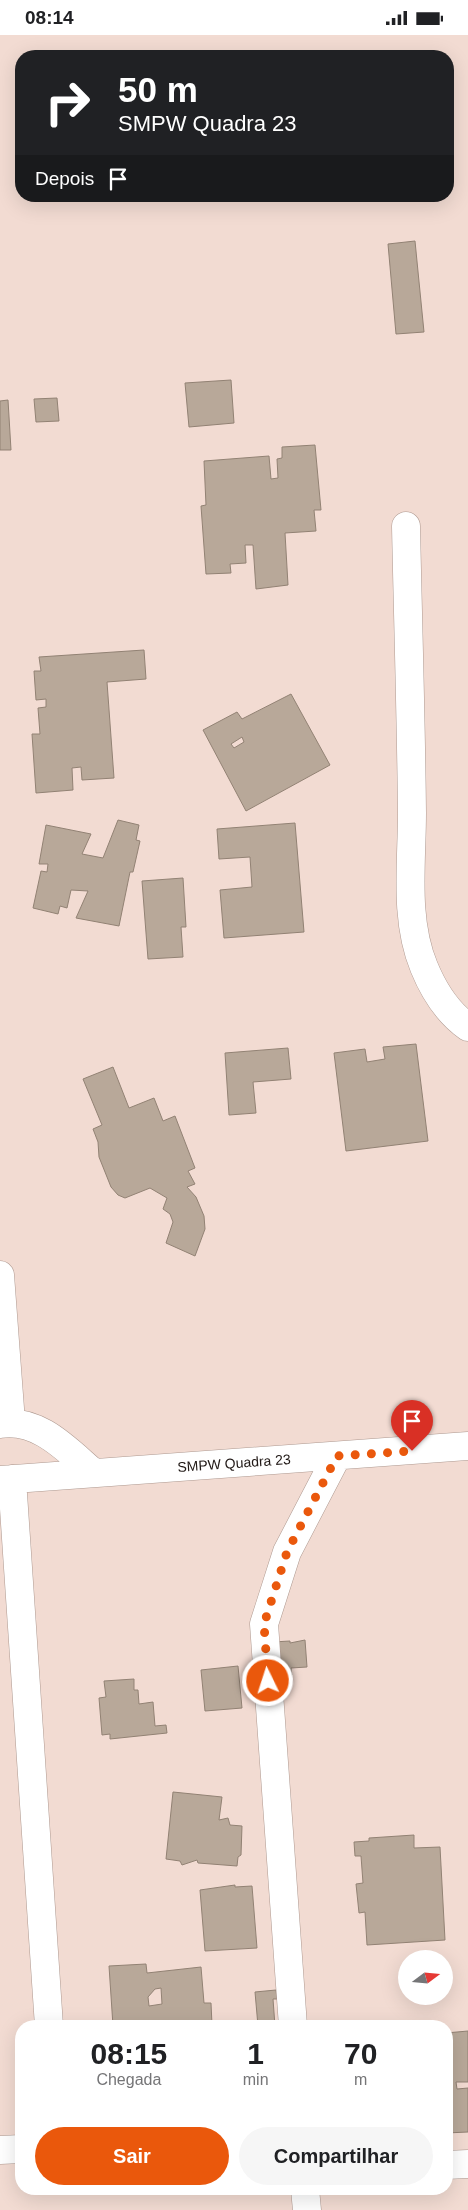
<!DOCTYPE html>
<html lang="pt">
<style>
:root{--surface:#fff;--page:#f6f6f6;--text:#202124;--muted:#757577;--accent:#ea580c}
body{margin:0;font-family:Arial,sans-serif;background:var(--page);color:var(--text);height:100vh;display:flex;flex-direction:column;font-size:19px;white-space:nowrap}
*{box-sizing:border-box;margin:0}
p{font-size:16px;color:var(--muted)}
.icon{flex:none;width:28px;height:28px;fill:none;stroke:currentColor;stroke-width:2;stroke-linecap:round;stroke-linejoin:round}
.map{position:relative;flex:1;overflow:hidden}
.sheet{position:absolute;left:15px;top:1985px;width:438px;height:175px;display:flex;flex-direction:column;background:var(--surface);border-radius:20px;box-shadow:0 5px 20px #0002}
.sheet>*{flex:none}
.top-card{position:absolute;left:15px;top:15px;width:439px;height:152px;border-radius:20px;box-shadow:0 5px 20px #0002;background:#202124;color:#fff;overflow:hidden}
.needle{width:32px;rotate:74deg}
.fabs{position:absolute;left:398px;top:1915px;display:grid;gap:10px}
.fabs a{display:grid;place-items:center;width:55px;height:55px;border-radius:50%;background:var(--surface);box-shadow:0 5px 20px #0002;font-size:25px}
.pin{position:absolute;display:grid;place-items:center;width:42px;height:42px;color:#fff;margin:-51px -21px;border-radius:50% 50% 50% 0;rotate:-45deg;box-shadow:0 0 5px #0007}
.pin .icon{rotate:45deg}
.me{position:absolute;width:55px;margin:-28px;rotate:356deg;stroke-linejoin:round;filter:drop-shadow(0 0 4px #0008)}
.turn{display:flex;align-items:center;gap:18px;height:105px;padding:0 20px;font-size:22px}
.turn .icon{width:65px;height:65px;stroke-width:2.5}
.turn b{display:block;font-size:35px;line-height:42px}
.then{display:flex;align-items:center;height:48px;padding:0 20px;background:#0003;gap:10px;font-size:19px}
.eta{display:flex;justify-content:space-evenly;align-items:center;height:85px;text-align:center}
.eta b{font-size:30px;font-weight:700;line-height:35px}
.button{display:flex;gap:10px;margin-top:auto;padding:10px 20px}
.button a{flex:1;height:58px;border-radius:30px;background:var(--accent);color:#fff;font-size:20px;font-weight:700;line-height:58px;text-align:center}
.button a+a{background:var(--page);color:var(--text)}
.status{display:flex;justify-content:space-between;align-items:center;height:35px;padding:0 25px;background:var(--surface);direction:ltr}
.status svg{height:14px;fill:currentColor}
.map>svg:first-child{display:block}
</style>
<div class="status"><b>08:14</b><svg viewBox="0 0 49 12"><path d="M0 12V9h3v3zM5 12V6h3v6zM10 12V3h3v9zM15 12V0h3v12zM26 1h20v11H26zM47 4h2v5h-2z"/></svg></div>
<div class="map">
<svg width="468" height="2175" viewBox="0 0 468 2175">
<rect width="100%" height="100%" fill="#f2dbd2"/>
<!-- building -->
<path fill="#b8a899" stroke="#928274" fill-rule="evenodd" d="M 415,206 L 424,297 L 396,299 L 388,209 Z
M 231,345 L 234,388 L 189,392 L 185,348 Z
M 57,363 L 59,386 L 36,387 L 34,364 Z
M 8,365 L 11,415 L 0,415 L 0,366 Z
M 315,410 L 321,475 L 314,475 L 316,496 L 285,498 L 288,550 L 256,554 L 253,510 L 245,510 L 246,528 L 230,529 L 231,538 L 206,539 L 201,471 L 206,470 L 204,426 L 269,421 L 271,444 L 278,443 L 277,424 L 282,423 L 282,412 Z
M 144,615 L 146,644 L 107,647 L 114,743 L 82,745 L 81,732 L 72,733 L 73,755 L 36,758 L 32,699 L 40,699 L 38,673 L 46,672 L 46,664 L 36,665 L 34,636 L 41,636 L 39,622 Z
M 291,659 L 330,730 L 246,776 L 203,695 L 237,677 L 242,684 ZM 242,702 L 244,707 L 234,713 L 231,709 Z
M 118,785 L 139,790 L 136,805 L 140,806 L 133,837 L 130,837 L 119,891 L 76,883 L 88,856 L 71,855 L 67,873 L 60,871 L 58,879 L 33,873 L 41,836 L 47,837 L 48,829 L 39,829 L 46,790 L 91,799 L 82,819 L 103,823 Z
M 295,788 L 304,897 L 224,903 L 220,855 L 252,852 L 250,822 L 219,824 L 217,794 Z
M 183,843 L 186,892 L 181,892 L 183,922 L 148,924 L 142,846 Z
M 416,1009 L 428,1106 L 346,1116 L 334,1018 L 365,1014 L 367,1027 L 385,1024 L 383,1012 Z
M 288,1013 L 291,1044 L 253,1047 L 256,1078 L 229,1080 L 225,1018 Z
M 113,1032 L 129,1073 L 154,1063 L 163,1086 L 175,1081 L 195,1133 L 188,1136 L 195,1149 L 187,1152 L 196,1162 L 204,1181 L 205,1194 L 195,1221 L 166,1208 L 173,1187 L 170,1179 L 163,1174 L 167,1163 L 150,1153 L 125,1163 L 118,1160 L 111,1152 L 99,1122 L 98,1107 L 93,1094 L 102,1090 L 83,1044 Z
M 305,1605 L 307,1632 L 291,1633 L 292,1640 L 259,1642 L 256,1608 L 290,1606 L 290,1608 Z
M 238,1631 L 242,1673 L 205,1676 L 201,1635 Z
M 134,1644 L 134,1655 L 138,1655 L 139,1669 L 153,1667 L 155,1691 L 166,1690 L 167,1698 L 110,1704 L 110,1699 L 102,1700 L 99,1663 L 106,1662 L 104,1646 Z
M 173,1757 L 222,1762 L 219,1785 L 228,1783 L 230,1790 L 242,1791 L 241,1820 L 238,1822 L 237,1831 L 198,1828 L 197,1825 L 182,1830 L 180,1826 L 166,1824 Z
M 414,1800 L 414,1813 L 440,1812 L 445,1905 L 367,1910 L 365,1877 L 359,1878 L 356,1849 L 363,1848 L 361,1821 L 355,1821 L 354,1807 L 369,1806 L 369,1803 Z
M 235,1850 L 235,1852 L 252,1851 L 257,1913 L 205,1916 L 200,1855 Z
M 146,1929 L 147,1938 L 201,1932 L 204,1968 L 211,1968 L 212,1990 L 113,1991 L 109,1931 ZM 161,1953 L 162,1969 L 149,1971 L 148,1962 L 155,1954 Z
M 276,1955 L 277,1964 L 273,1964 L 275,1991 L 258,1991 L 255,1957 Z
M 468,1996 L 468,2047 L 456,2047 L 457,2054 L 468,2053 L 468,2097 L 446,2098 L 446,1998 Z"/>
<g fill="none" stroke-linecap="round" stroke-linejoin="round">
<!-- minor casing -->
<g stroke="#ae9990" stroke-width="29">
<path id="minor" d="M 406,491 C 408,586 411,682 412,778 C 412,828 404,884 424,932 C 433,954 448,978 468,992
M 0,1240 L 11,1387
M 0,1389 C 39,1383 67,1415 94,1438
M 12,1444 L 49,1991
M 0,1445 L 468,1411
M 293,1991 L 264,1589 L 287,1517 L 337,1421
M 0,2115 L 21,2114
M 446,2130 L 468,2129
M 305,2154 L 307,2175"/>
</g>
<!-- minor -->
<use href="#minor" stroke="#fff" stroke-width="28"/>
</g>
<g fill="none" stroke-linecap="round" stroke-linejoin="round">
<!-- route -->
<path stroke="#ea580c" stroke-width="9" stroke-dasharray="0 16.2" d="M 268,1646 L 264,1589 L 287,1517 L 337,1421 L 412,1416"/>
</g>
<g text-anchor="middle" stroke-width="4.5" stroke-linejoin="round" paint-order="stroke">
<!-- street labels -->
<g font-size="14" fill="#201815" stroke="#fff">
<text transform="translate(234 1428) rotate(-4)" y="5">SMPW Quadra 23</text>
</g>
</g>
</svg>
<div class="fabs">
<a><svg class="needle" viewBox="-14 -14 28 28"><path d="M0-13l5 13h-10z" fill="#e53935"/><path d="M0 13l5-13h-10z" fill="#757577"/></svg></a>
</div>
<div class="pin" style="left:412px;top:1416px;background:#d93025"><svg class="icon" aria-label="arrive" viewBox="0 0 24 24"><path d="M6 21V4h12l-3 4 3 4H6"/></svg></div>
<svg class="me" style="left:268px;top:1646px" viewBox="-20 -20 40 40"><circle r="17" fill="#ea580c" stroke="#fff" stroke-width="3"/><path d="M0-11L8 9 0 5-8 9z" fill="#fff"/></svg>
<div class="top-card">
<div class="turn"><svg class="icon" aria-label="right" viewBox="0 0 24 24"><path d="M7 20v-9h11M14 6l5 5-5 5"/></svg><div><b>50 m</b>SMPW Quadra 23</div></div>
<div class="then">Depois<svg class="icon" aria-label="arrive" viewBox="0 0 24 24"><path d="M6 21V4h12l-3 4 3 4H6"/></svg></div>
</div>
<section class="sheet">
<div class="eta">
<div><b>08:15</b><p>Chegada</p></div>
<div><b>1</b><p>min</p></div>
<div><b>70</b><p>m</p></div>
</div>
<div class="button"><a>Sair</a><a>Compartilhar</a></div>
</section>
</div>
